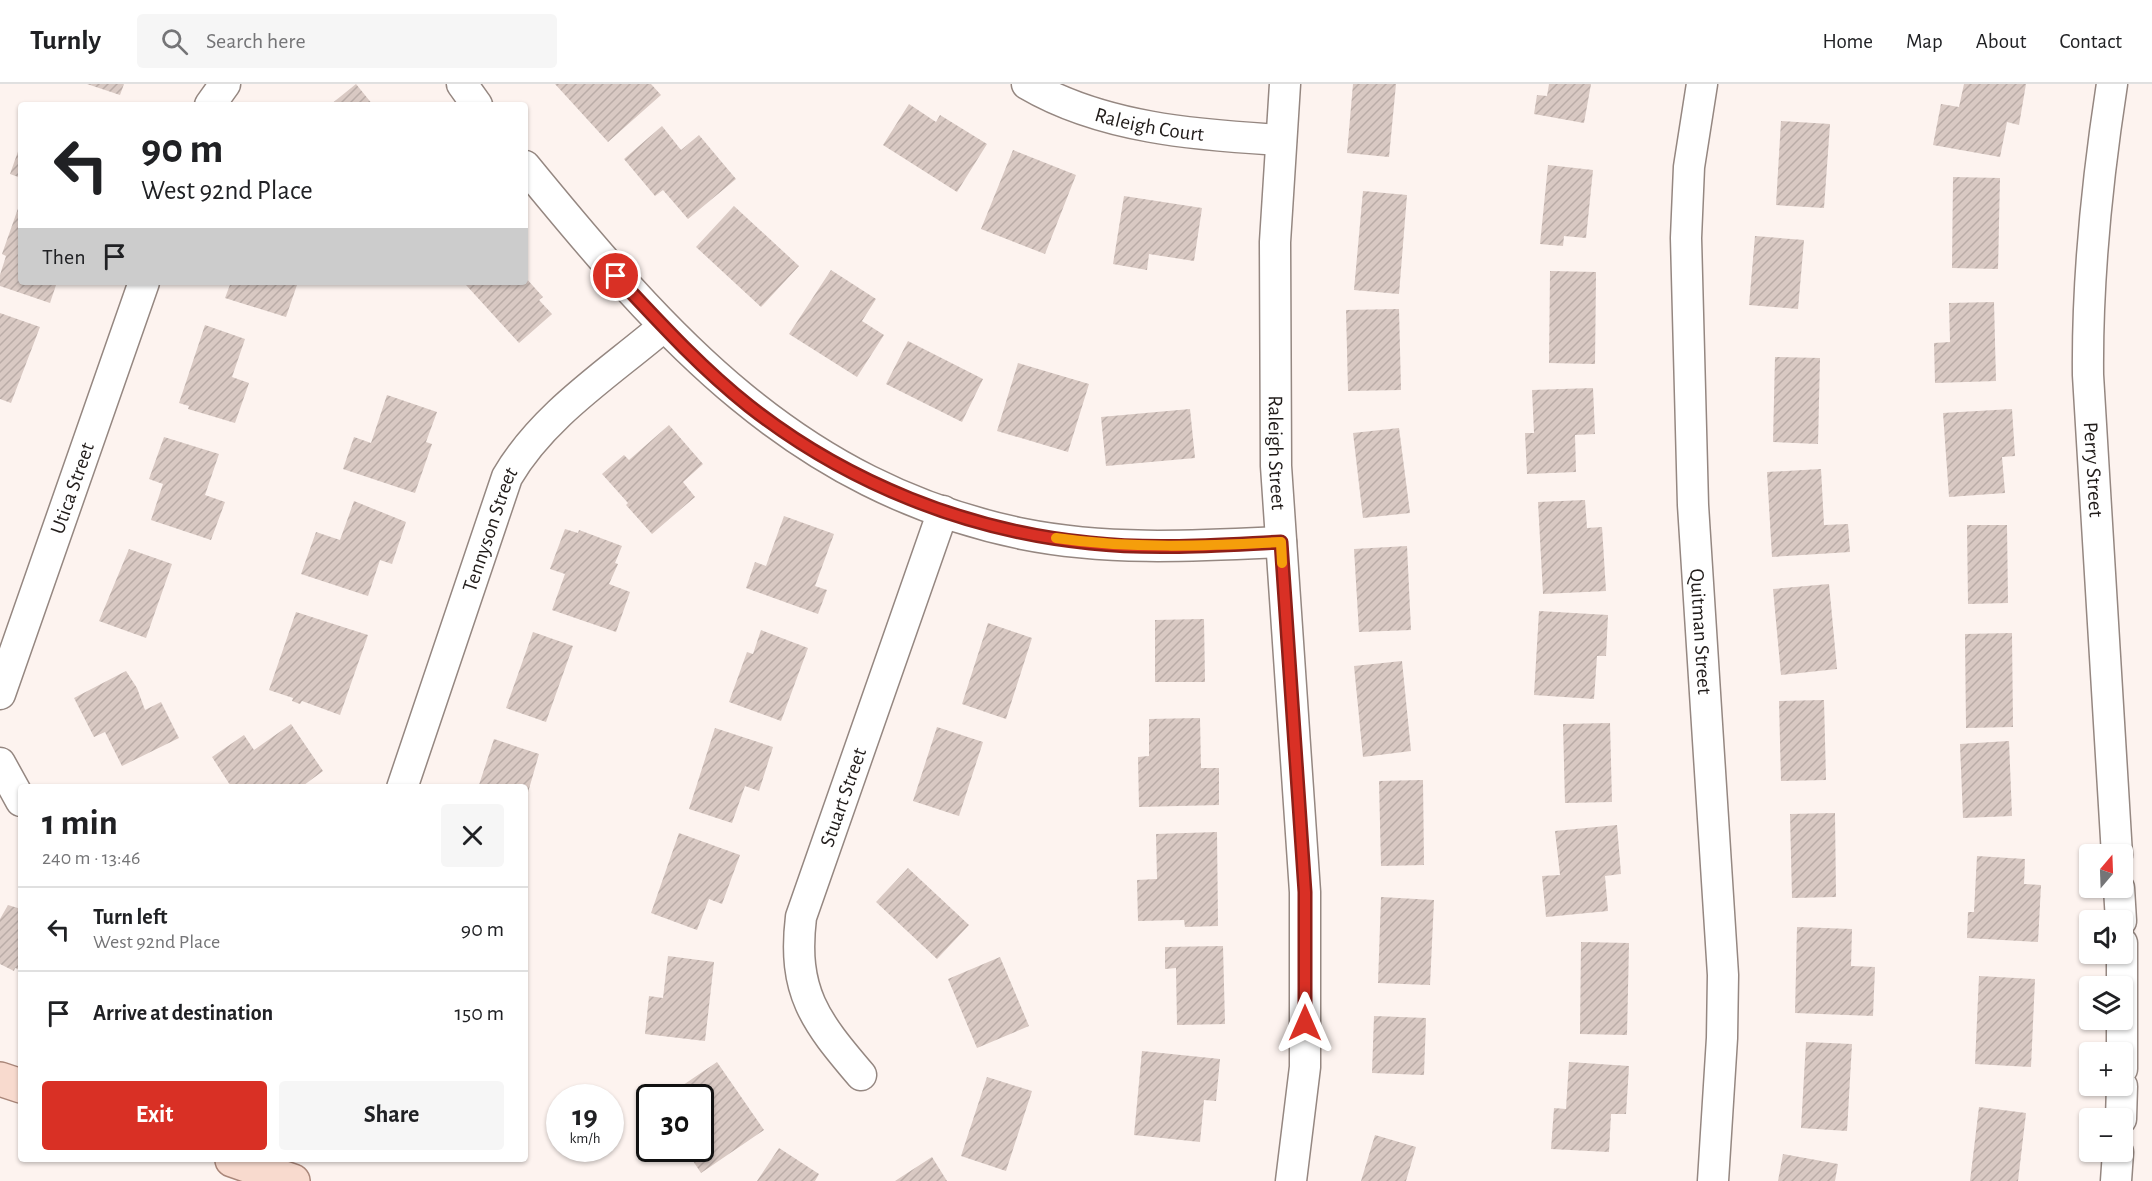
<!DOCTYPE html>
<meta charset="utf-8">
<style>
:root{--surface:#fff;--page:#f6f6f6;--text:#202124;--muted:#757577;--line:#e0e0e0;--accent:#d93025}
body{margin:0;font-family:"Alegreya Sans",sans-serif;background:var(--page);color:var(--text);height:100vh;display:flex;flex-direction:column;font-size:22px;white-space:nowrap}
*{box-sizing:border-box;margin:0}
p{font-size:20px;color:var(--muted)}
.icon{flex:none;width:33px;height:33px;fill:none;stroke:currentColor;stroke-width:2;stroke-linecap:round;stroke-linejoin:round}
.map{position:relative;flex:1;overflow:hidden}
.sheet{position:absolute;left:18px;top:700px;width:510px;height:378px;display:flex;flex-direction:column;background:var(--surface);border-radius:6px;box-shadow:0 2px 4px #0004}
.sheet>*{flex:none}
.hud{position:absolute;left:18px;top:18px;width:510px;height:183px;border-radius:6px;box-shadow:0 2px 4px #0004;background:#fff;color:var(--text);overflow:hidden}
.needle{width:39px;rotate:19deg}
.tools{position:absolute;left:2079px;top:760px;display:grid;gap:12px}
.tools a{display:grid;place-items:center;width:54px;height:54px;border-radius:6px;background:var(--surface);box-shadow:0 2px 4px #0004;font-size:30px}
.speed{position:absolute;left:546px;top:1000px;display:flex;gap:12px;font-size:30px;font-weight:700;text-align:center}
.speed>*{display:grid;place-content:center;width:78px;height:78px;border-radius:50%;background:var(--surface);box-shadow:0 2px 4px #0004;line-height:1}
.speed small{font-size:15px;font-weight:400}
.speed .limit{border:3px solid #111;border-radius:9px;background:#fff;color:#111}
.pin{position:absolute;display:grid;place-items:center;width:51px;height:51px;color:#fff;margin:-26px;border:3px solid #fff;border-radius:50%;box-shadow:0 2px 6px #0007}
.me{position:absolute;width:66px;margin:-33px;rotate:0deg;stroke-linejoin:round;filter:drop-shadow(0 0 4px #0008)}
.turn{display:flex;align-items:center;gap:21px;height:126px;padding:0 24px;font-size:27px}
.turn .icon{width:78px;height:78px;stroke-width:2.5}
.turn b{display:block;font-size:42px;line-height:51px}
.then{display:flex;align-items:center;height:57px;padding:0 24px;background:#0003;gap:12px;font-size:22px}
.round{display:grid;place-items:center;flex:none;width:63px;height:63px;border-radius:6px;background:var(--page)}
.headline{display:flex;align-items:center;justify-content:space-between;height:102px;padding:0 24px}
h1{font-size:36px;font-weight:700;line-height:45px}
.action{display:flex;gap:12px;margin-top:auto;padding:12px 24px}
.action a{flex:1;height:69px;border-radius:6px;background:var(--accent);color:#fff;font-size:24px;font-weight:700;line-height:69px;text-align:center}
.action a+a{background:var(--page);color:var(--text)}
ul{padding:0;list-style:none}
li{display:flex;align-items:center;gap:18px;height:84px;padding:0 24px;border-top:2px solid var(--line)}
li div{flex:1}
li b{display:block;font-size:22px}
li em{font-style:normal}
header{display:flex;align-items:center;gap:36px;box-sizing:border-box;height:84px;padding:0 30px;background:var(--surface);border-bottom:2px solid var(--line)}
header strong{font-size:28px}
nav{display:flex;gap:33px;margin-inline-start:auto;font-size:21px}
.search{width:420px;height:54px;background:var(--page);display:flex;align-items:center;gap:15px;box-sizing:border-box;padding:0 21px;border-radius:6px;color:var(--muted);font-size:22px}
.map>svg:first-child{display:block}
</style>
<header>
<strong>Turnly</strong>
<div class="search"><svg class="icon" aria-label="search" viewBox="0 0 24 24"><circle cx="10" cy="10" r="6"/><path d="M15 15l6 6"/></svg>Search here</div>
<nav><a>Home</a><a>Map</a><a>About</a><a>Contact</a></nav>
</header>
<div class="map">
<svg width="2152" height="1097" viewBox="0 0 2152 1097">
<defs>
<pattern id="building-hatch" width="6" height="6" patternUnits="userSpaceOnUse" patternTransform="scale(1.5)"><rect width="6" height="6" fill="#d9c9c3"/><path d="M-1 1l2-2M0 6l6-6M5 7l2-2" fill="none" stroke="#baaca7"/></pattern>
</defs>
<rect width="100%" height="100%" fill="#fdf3ef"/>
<!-- building -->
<path fill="url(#building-hatch)" d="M 87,0 L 124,0 L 120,11 Z
M 356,0 L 373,21 L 330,21 Z
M 555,0 L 651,0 L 661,11 L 608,58 Z
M 1353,0 L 1396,0 L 1389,73 L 1347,69 Z
M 1549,0 L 1591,0 L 1584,39 L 1534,30 L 1537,11 L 1547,12 Z
M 1964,0 L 2026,0 L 2019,41 L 2007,38 L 2000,73 L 1933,61 L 1941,20 L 1959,23 Z
M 909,20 L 936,38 L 940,31 L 987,60 L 957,108 L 883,61 Z
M 1781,37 L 1830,40 L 1824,124 L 1776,121 Z
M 662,42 L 681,66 L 699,51 L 736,95 L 688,135 L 663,106 L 655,112 L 624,75 Z
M 21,59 L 21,94 L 10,90 Z
M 1013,66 L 1076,91 L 1045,170 L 981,145 Z
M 1548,81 L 1593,86 L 1586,154 L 1564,152 L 1563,162 L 1540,160 Z
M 1953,93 L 2000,94 L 1998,185 L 1952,184 Z
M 1363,107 L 1407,111 L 1399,210 L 1354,206 Z
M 1124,112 L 1202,124 L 1194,177 L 1149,170 L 1147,186 L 1113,180 Z
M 21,116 L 21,198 L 57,198 L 50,219 L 0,202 L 0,191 L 6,172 L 2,170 Z
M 734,122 L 799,182 L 761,223 L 696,163 Z
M 1755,152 L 1804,156 L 1798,225 L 1749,221 Z
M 831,186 L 876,215 L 862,237 L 884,251 L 857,293 L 789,250 Z
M 1550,187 L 1596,188 L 1595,280 L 1549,279 Z
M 525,193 L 543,213 L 539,216 L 552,230 L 519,259 L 466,201 L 470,198 L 525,198 Z
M 231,198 L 298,198 L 286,233 L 225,214 Z
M 1994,218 L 1996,297 L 1935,299 L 1934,259 L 1950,258 L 1949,219 Z
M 1399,225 L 1401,306 L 1348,307 L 1346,226 Z
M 0,229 L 40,243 L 11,319 L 0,315 Z
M 205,241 L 245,255 L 232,293 L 249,299 L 235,339 L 188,325 L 189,322 L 179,319 Z
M 908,257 L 983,295 L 962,338 L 886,300 Z
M 1775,273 L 1820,274 L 1818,360 L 1773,358 Z
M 1018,279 L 1089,300 L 1068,368 L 997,347 Z
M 1593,304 L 1595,350 L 1575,351 L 1576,388 L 1527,390 L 1525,349 L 1534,349 L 1532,306 Z
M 387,311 L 437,328 L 426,358 L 432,360 L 415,409 L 343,385 L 354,353 L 371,359 Z
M 1190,325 L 1195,374 L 1106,382 L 1101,333 Z
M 2012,325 L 2015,372 L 2002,373 L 2005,409 L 1949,413 L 1943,329 Z
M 669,341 L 703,380 L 683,398 L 695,413 L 652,450 L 626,421 L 628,419 L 602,390 L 624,371 L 629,376 Z
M 1399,344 L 1410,429 L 1363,434 L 1353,349 Z
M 164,353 L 219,370 L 205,411 L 225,418 L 211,456 L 151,436 L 163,400 L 149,395 Z
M 1821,385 L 1824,441 L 1848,440 L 1850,468 L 1772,473 L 1767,388 Z
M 1585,416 L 1587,444 L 1602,443 L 1606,507 L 1543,510 L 1538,418 Z
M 354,417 L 406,438 L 392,480 L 380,476 L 368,512 L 301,490 L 316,448 L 340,456 Z
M 784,432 L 834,450 L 815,502 L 827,506 L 818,530 L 746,504 L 755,478 L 766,482 Z
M 1967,441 L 2007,441 L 2008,519 L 1968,520 Z
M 565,445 L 578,449 L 579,446 L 622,462 L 615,479 L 618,480 L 609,500 L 630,508 L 616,548 L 552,526 L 565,490 L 550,485 Z
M 1407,462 L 1411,546 L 1359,548 L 1354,465 Z
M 129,465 L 172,480 L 146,554 L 99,537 Z
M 1829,500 L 1837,585 L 1781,591 L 1773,505 Z
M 1539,527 L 1608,531 L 1606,572 L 1597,572 L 1594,615 L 1534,611 Z
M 296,528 L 368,551 L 340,631 L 302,617 L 300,620 L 292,617 L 293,614 L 269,606 Z
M 1204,535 L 1205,598 L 1155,598 L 1155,536 Z
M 988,539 L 1032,554 L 1006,635 L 962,620 Z
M 761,546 L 808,564 L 781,637 L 729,618 L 747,568 L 753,570 Z
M 533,548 L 573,562 L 546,638 L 506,624 Z
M 2012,549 L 2013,643 L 1966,644 L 1965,550 Z
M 1402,577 L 1411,667 L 1363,673 L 1354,582 Z
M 126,587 L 137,604 L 145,626 L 161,618 L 179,654 L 122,682 L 105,648 L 94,653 L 74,614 Z
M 1824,616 L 1826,696 L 1781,697 L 1779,617 Z
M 1200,634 L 1201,684 L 1219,684 L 1219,721 L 1139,723 L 1138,673 L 1149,672 L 1149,635 Z
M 1610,639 L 1612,718 L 1565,719 L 1563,640 Z
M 291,640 L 323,687 L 300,704 L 232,704 L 212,673 L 244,651 L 254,666 Z
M 937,643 L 983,658 L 959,732 L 913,717 Z
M 715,644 L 773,663 L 759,707 L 745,702 L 732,739 L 689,725 Z
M 494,655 L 539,670 L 527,712 L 525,704 L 478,704 Z
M 2009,657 L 2012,732 L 1963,734 L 1960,660 Z
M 1423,696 L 1424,781 L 1381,782 L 1379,697 Z
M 1835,729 L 1836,813 L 1792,814 L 1790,730 Z
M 1617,741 L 1621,790 L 1605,792 L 1608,827 L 1546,833 L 1542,792 L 1560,791 L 1555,747 Z
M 1217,748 L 1218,842 L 1185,843 L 1184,836 L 1138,837 L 1137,796 L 1157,795 L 1156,750 Z
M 679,749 L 740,771 L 722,820 L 709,815 L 697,846 L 651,829 Z
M 1977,772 L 2025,775 L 2024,800 L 2041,801 L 2038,858 L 1967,854 L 1968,828 L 1974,828 Z
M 908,784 L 969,841 L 937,875 L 876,818 Z
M 1381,813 L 1434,816 L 1430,901 L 1378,899 Z
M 8,821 L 21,825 L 21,886 L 15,884 L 14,887 L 0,880 L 0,835 Z
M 1797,843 L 1852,845 L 1851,882 L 1875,883 L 1873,932 L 1795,929 Z
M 1581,858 L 1629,859 L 1627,951 L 1580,950 Z
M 1223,862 L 1225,940 L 1177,941 L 1176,884 L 1165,885 L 1165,863 Z
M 668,872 L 714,878 L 705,957 L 645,950 L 649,912 L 663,914 Z
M 1000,873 L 1029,942 L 977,964 L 948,895 Z
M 1979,892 L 2035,895 L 2031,983 L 1975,980 Z
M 1374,932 L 1426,934 L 1424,991 L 1372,989 Z
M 1806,958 L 1852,960 L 1847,1047 L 1801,1044 Z
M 1142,967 L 1220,975 L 1216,1017 L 1204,1016 L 1200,1058 L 1134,1051 Z
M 717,978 L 764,1046 L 701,1089 L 685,1065 L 700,1065 L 700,1014 L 664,1014 Z
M 1569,978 L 1629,982 L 1626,1030 L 1611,1030 L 1609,1068 L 1551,1065 L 1554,1024 L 1566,1025 Z
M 987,993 L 1032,1007 L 1006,1087 L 961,1072 Z
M 1979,1023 L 2026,1029 L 2018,1097 L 1970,1097 Z
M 1375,1051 L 1416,1063 L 1406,1097 L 1361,1097 Z
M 779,1064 L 819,1090 L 815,1097 L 757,1097 Z
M 1783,1070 L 1838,1080 L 1835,1097 L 1778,1097 Z
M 932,1073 L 947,1097 L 895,1097 Z"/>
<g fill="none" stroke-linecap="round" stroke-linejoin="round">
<!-- minor casing -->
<g stroke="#958781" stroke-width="33">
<g id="minor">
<path d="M 462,0 L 477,21"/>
<path id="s1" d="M 1027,0 C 1102,44 1196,51 1281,56"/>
<path id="s2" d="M 1285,0 L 1275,158 L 1276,382 L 1305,808 L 1305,983 L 1291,1097"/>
<path id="s3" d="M 1702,0 L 1689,83 L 1686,154 L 1693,421 L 1723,891 L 1722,954 L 1713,1097"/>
<path id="s4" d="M 2112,0 C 2097,97 2087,193 2088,291 L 2117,771"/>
<path d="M 210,21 L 225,0"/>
<path d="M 525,82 C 665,253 795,403 1023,450 C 1108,467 1195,462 1281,458"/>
<path id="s5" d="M 0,610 L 144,198"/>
<path d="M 0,679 L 21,717"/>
<path id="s6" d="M 402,704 L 507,393 C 543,331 609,289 663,243"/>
<path d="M 2119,804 L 2121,837"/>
<path d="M 2122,859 L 2122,985"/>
<path id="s7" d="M 861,991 C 815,937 792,908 801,833 L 943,427"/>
<path d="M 2121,1035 L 2122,1002"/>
<path d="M 2116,1097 L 2118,1068"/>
</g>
</g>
<!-- primary casing -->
<g stroke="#aa877a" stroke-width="36">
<path id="primary" d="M 0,995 L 21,1002
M 232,1076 L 293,1097"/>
</g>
<!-- minor -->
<use href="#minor" stroke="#fff" stroke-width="30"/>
<!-- primary -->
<use href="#primary" stroke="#f8dace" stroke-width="33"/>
</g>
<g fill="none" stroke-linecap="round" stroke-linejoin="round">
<!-- route casing -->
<g stroke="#8d1f18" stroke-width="15">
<path id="route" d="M 616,192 C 658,237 701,284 749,322 C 847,399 967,447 1090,459 C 1154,466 1217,461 1281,458 L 1305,808 L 1305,939"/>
</g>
<!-- route -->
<use href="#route" stroke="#d93025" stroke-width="10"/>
<!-- slow -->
<path stroke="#f59e0b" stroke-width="10" d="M 1056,454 C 1131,465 1205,462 1281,458 L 1282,479"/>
</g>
<g text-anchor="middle" stroke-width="6" stroke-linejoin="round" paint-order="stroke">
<!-- street labels -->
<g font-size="21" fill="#211c1a" stroke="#fff">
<text dy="7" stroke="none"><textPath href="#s1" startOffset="130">Raleigh Court</textPath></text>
<text dy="7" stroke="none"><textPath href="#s2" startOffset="369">Raleigh Street</textPath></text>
<text dy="7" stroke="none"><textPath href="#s4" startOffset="387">Perry Street</textPath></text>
<text dy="7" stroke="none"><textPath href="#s5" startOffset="218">Utica Street</textPath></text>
<text dy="7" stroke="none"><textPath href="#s6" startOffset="273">Tennyson Street</textPath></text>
<text dy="7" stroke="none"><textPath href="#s3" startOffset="549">Quitman Street</textPath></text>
<text dy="7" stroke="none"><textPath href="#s7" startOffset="303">Stuart Street</textPath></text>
</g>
</g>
</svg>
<div class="tools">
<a><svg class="needle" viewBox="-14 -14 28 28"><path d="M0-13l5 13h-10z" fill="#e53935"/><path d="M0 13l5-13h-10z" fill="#757577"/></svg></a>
<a><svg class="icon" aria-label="sound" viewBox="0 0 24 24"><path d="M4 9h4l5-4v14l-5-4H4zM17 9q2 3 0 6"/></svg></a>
<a><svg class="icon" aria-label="layers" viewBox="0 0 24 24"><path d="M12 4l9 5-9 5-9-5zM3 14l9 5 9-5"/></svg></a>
<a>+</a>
<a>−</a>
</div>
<div class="speed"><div>19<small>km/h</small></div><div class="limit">30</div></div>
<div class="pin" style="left:616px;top:192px;background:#d93025"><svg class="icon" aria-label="arrive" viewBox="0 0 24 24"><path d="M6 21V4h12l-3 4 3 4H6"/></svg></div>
<svg class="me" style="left:1305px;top:939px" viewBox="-20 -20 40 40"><path d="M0-17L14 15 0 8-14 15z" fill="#d93025" stroke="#fff" stroke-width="4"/></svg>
<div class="hud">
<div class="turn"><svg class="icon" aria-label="left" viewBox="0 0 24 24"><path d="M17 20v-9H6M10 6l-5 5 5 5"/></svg><div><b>90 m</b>West 92nd Place</div></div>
<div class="then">Then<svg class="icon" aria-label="arrive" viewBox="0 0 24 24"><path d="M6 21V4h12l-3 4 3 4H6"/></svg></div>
</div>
<section class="sheet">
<div class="headline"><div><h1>1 min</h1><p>240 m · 13:46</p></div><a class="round"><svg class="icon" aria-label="close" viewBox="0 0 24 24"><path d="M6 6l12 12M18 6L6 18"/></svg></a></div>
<ul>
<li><svg class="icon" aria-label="left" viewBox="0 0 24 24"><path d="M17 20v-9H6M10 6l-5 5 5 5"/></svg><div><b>Turn left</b><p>West 92nd Place</p></div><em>90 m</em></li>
<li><svg class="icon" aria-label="arrive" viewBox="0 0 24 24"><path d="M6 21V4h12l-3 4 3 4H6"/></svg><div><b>Arrive at destination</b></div><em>150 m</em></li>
</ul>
<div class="action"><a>Exit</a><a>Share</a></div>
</section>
</div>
